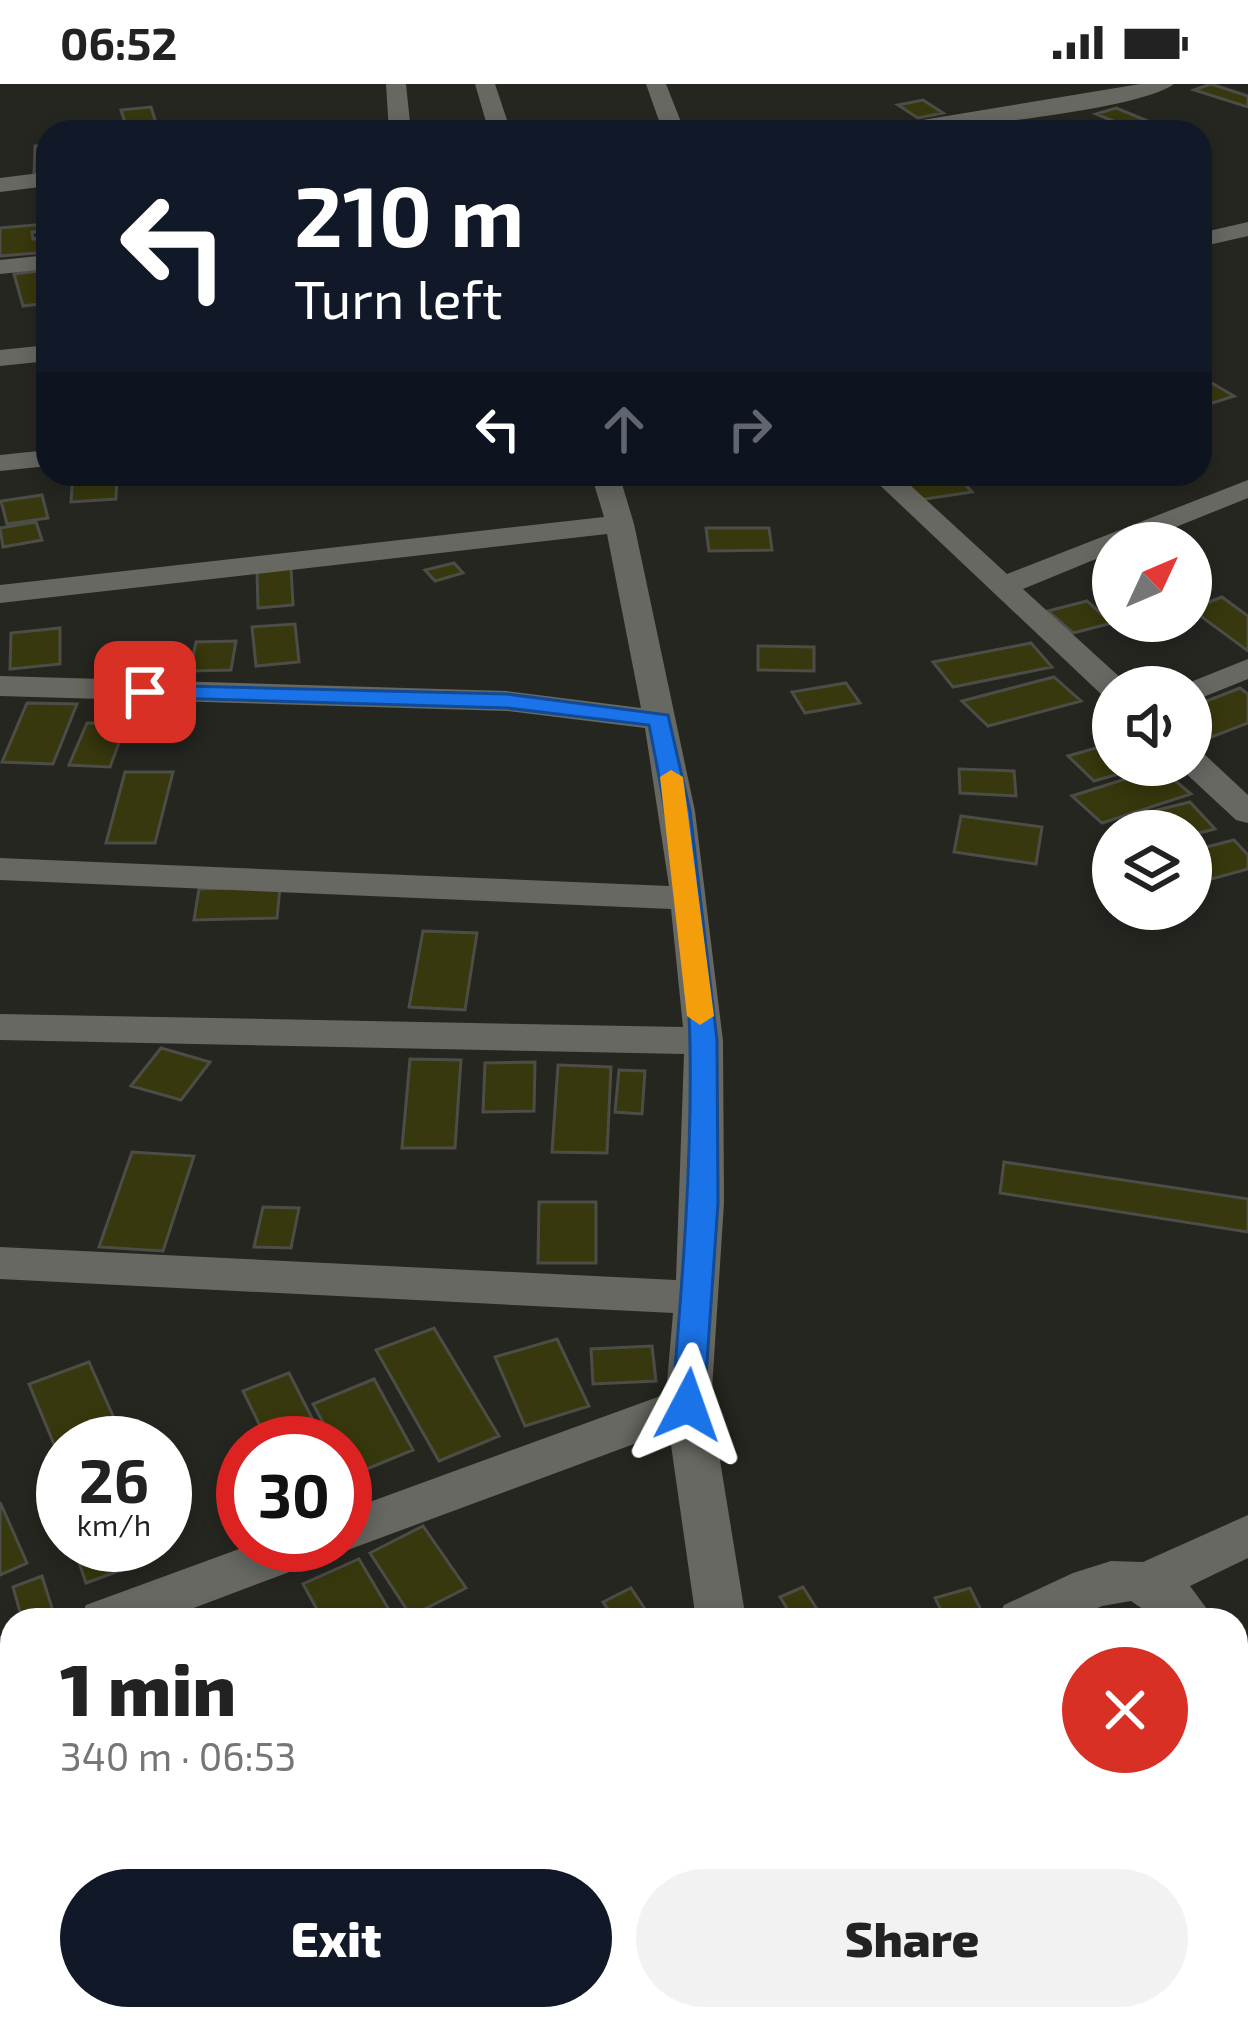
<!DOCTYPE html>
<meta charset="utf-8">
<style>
:root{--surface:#fff;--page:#f2f2f2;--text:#222;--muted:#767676;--accent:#111827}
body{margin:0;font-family:"Exo 2",sans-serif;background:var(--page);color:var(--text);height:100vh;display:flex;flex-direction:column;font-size:45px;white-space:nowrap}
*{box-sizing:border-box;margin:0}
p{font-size:39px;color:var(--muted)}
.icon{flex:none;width:66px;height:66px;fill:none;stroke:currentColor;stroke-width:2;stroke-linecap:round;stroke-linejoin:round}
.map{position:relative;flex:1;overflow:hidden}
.details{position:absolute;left:0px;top:1524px;width:1248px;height:423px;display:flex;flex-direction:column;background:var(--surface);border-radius:36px 36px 0 0;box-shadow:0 6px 18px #0003}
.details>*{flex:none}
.hud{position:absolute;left:36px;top:36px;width:1176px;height:366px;border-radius:36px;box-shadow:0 6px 18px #0003;background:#111827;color:#fff;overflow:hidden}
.needle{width:78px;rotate:46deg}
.fabs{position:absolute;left:1092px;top:438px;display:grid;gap:24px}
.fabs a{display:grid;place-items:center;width:120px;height:120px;border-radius:50%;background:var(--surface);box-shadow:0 6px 18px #0003;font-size:60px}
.speed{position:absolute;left:36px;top:1332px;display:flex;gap:24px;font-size:60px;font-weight:700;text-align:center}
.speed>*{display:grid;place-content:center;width:156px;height:156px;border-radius:50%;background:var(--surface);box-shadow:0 6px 18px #0003;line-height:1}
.speed small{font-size:30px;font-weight:400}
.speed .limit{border:18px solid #d22;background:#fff;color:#111}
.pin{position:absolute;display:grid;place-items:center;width:102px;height:102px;color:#fff;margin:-51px;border-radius:24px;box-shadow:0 6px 18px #0006}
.me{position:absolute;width:132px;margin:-66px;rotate:4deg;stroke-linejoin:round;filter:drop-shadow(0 0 9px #0008)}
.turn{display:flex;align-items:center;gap:42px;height:252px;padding:0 60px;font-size:54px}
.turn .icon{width:156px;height:156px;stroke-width:2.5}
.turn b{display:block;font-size:84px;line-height:102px}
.lanes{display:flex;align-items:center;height:114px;padding:0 60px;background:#0003;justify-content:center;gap:60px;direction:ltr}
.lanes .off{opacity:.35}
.round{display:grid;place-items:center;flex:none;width:126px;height:126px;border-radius:63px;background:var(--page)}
.overview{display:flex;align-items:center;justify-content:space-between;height:204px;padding:0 60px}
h1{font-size:72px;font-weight:800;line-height:90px}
.button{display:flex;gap:24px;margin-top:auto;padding:24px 60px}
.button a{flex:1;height:138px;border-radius:72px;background:var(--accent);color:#fff;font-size:48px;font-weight:800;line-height:138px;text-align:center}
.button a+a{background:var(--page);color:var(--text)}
.status{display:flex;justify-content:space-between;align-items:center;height:84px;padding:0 60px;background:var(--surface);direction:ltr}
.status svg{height:33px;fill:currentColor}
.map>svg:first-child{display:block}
</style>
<div class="status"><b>06:52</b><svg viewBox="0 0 49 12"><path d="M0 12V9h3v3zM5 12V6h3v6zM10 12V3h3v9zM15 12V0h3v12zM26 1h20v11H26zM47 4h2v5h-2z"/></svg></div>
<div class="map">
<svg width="1248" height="1946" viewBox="0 0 1248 1946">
<rect width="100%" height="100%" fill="#262621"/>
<!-- building -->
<path fill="#37380d" stroke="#4c4d47" stroke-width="3" d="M 1211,0 L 1248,12 L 1248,23 L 1194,6 Z
M 923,16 L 943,29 L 918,34 L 898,21 Z
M 151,23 L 159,48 L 128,48 L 121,26 Z
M 1116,24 L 1160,42 L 1140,48 L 1096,30 Z
M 35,62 L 48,62 L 48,89 L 34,90 Z
M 45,140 L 46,147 L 32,148 L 33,155 L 48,153 L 48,168 L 0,172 L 0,144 Z
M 46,186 L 48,219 L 23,222 L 14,190 Z
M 1210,298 L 1234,312 L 1200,323 L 1200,301 Z
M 73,390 L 117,390 L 116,415 L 71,418 Z
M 956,390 L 972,408 L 919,416 L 904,398 Z
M 42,411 L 48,434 L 7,440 L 1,417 Z
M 36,438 L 42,456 L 3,463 L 0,444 Z
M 706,444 L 769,444 L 772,466 L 709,467 Z
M 454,479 L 463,489 L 435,497 L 425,486 Z
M 291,484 L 293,521 L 258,524 L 257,487 Z
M 1222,513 L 1248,532 L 1248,567 L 1191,525 Z
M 1087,517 L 1112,539 L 1073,549 L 1048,527 Z
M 295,540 L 299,578 L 256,582 L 252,543 Z
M 60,544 L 60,580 L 10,585 L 11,549 Z
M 236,557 L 231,586 L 190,587 L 196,558 Z
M 1031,559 L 1052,583 L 953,603 L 933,578 Z
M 758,562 L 814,563 L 814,587 L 758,586 Z
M 1054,593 L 1081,617 L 988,642 L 962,617 Z
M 846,599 L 860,619 L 805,629 L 792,608 Z
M 1240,604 L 1248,610 L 1248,639 L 1196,659 L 1191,655 L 1191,623 Z
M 27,619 L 77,620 L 53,680 L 2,678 Z
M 87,639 L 126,640 L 110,683 L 69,681 Z
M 1113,659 L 1113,681 L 1150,681 L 1094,697 L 1068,672 Z
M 1160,684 L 1191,710 L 1102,739 L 1072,712 Z
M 959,685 L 1014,687 L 1016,712 L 960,709 Z
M 125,688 L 173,688 L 155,759 L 106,759 Z
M 1190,718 L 1215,745 L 1191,751 L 1191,747 L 1136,747 L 1125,734 Z
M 961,732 L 1042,743 L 1036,780 L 954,768 Z
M 1234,756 L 1248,771 L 1248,785 L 1204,797 L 1191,783 L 1191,767 Z
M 280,803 L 277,834 L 194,836 L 199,805 Z
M 423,847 L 477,849 L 465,926 L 409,923 Z
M 161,964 L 210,978 L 181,1016 L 131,1002 Z
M 410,975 L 461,976 L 455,1064 L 402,1064 Z
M 535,978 L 534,1027 L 483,1028 L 485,979 Z
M 558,981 L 611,983 L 607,1069 L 552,1068 Z
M 619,986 L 645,987 L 642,1030 L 615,1028 Z
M 132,1068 L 194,1072 L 163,1167 L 99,1163 Z
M 1004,1078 L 1248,1115 L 1248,1148 L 1000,1109 Z
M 539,1118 L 596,1118 L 596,1179 L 538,1179 Z
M 263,1123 L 299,1124 L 291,1164 L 254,1163 Z
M 434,1244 L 499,1352 L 439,1377 L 376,1266 Z
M 557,1255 L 589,1322 L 525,1342 L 495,1273 Z
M 652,1262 L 656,1297 L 593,1300 L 591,1265 Z
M 89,1278 L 117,1341 L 56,1365 L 29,1300 Z
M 289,1289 L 313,1336 L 266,1354 L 243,1307 Z
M 374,1295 L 413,1366 L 352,1391 L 345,1379 L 345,1359 L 334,1359 L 313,1320 Z
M 63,1375 L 63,1432 L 45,1381 Z
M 0,1418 L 27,1479 L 0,1491 Z
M 423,1442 L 466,1504 L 411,1532 L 370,1469 Z
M 73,1461 L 153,1461 L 157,1473 L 86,1499 Z
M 359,1475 L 391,1529 L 375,1536 L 323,1536 L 303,1500 Z
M 42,1492 L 52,1524 L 22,1535 L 13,1503 Z
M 803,1503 L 822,1533 L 794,1536 L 780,1513 Z
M 631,1504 L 647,1528 L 632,1536 L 615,1536 L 603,1518 Z
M 970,1504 L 986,1536 L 946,1536 L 935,1514 Z
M 1248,1619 L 1247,1693 L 1236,1676 L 1236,1624 Z
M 1248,1833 L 1248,1900 L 1243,1902 L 1236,1890 L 1236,1837 Z"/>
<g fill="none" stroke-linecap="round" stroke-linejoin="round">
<!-- minor -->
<path fill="#676862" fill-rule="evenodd" d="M 386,0 L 406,0 L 411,48 L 389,48 Z
M 475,0 L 495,0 L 511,48 L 489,48 Z
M 646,0 L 666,0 L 685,48 L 663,48 Z
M 1140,0 L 1174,0 C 1139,27 927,48 875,48 L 886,42 Z
M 48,88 L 48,102 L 0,108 L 0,94 Z
M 1248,138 L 1248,152 L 1200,163 L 1200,149 Z
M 48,171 L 48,185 L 0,190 L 0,176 Z
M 48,261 L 48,277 L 0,282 L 0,266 Z
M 48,366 L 48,382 L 0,387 L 0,371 Z
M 591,390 L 619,390 L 634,440 L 695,727 L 723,957 L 724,1119 L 711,1321 L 746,1536 L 696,1536 L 669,1347 L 345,1467 L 331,1462 L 324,1475 L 162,1536 L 79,1536 L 86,1521 L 250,1461 L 345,1461 L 345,1427 L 666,1310 L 673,1229 L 0,1195 L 0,1163 L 676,1196 L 684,970 L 0,956 L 0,930 L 683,943 L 671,825 L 0,796 L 0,774 L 669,802 L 645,644 L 507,627 L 0,612 L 0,592 L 507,607 L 641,624 L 607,450 L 0,519 L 0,501 L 604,433 Z
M 868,390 L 898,390 L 1007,490 L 1248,396 L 1248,414 L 1136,459 L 1113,459 L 1113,468 L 1023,505 L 1124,597 L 1128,603 L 1113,603 L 1113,614 L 1102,611 Z
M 1248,575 L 1248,595 L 1191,618 L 1191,603 L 1178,603 Z
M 1191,666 L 1203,669 L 1248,711 L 1248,739 L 1236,736 L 1179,683 L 1191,681 Z
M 1248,1431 L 1248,1474 L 1190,1502 L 1215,1536 L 1159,1536 L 1131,1517 L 1102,1522 L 1071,1536 L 997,1536 L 1004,1521 L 1073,1489 L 1111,1477 L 1143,1478 Z
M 12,1548 L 12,1592 L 0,1596 L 0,1552 Z
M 1236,1577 L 1248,1582 L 1248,1640 L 1236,1635 Z
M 137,1935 L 213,1935 L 208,1946 L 132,1946 Z
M 898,1935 L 956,1935 L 960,1946 L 902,1946 Z"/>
</g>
<!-- route -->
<path fill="#1a73e8" stroke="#114b97" stroke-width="3" d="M 145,601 L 507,610 L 668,631 L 690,727 L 717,956 L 718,1119 L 704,1321 L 699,1330 L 688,1333 L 677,1330 L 672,1321 C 682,1201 692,1082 690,961 C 688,861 669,740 649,641 L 507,624 L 137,613 L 137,603 Z"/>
<!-- slow -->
<path fill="#f59e0b" d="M 671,686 L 683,693 L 714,932 L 700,941 L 687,932 L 660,693 Z"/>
</svg>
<div class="fabs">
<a><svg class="needle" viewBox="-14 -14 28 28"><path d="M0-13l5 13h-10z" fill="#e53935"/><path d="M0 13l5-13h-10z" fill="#767676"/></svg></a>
<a><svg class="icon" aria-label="sound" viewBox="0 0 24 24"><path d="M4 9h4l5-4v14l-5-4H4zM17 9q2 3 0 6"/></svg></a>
<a><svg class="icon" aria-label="layers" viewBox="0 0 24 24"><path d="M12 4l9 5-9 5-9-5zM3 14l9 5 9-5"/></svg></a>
</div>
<div class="speed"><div>26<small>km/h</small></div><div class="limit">30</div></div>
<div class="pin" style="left:145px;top:608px;background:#d93025"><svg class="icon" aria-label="arrive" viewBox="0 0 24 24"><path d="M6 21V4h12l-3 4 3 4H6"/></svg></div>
<svg class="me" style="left:688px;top:1321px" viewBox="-20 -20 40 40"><path d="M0-17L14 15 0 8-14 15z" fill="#1a73e8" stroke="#fff" stroke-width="4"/></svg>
<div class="hud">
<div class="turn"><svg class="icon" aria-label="left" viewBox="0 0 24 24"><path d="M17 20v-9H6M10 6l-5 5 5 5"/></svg><div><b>210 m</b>Turn left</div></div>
<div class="lanes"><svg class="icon" aria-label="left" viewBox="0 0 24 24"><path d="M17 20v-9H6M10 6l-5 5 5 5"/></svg><svg class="icon off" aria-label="ahead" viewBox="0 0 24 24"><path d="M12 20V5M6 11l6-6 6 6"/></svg><svg class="icon off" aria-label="right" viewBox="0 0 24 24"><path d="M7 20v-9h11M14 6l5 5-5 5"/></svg></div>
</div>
<section class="details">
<div class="overview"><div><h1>1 min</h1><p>340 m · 06:53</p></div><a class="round" style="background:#d93025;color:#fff"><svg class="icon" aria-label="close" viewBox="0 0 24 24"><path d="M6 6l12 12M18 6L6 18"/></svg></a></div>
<div class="button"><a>Exit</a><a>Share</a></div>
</section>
</div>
